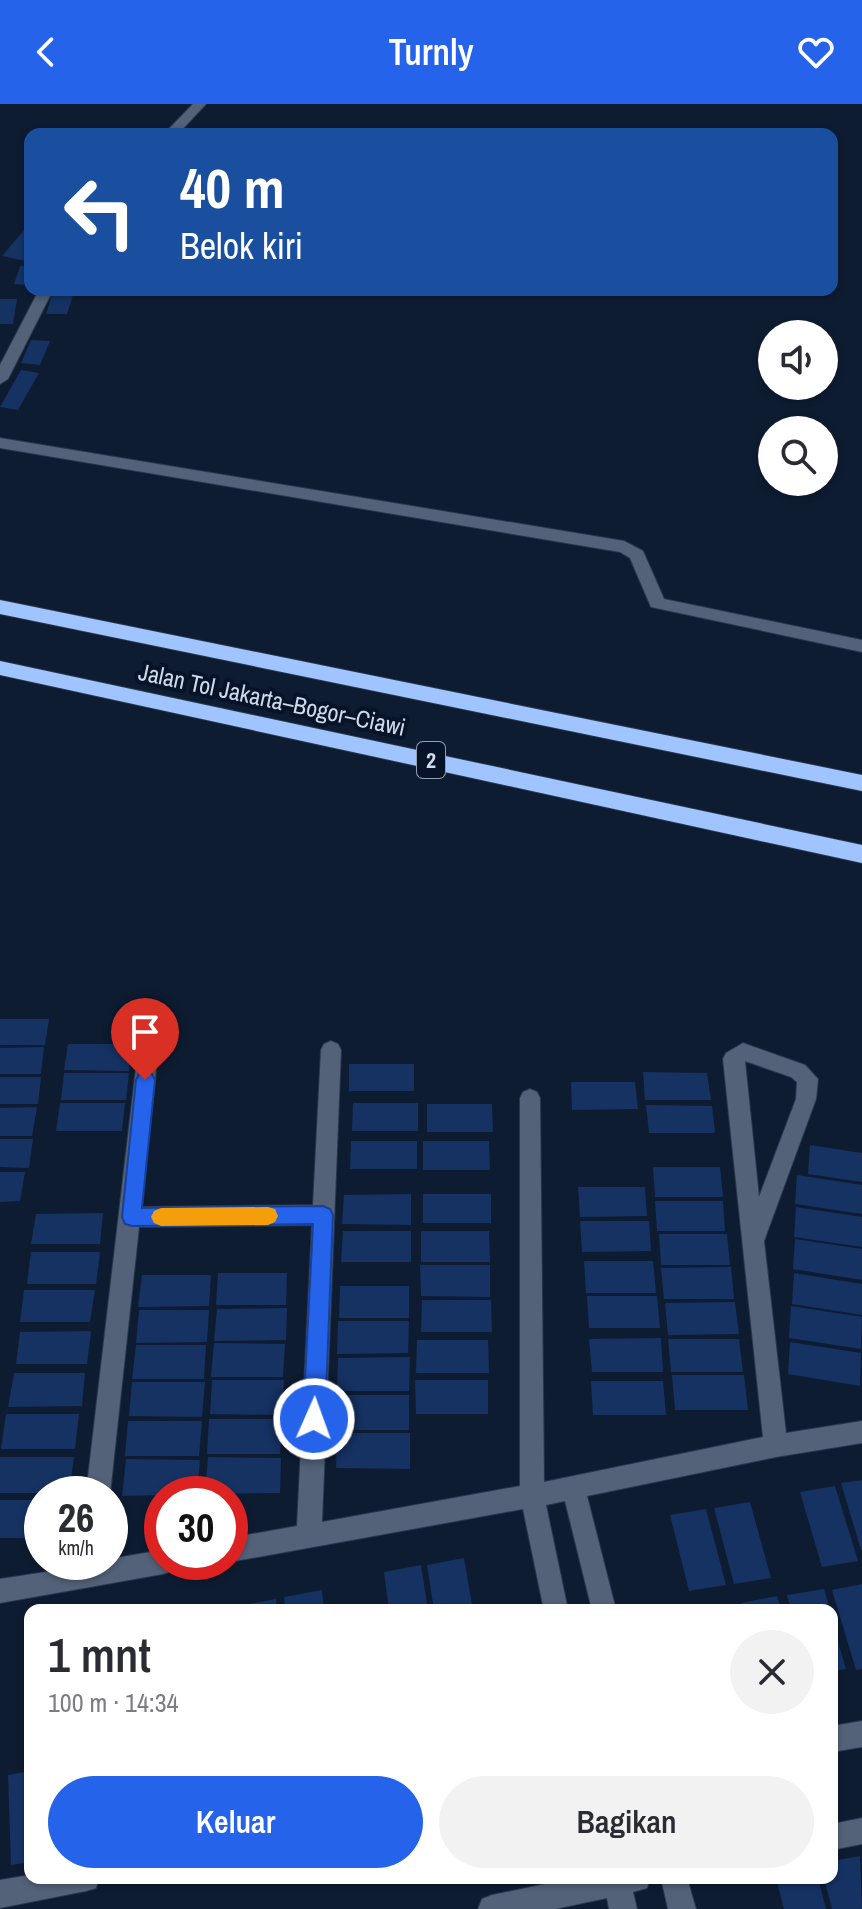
<!DOCTYPE html>
<html lang="id">
<meta charset="utf-8">
<style>
:root{--surface:#fff;--page:#f2f2f3;--text:#2b2b33;--muted:#7c7c81;--accent:#2563eb}
body{margin:0;font-family:"Archivo Narrow",sans-serif;background:var(--page);color:var(--text);height:100vh;display:flex;flex-direction:column;font-size:30px;white-space:nowrap}
*{box-sizing:border-box;margin:0}
p{font-size:26px;color:var(--muted)}
.icon{flex:none;width:44px;height:44px;fill:none;stroke:currentColor;stroke-width:2;stroke-linecap:round;stroke-linejoin:round}
.map{position:relative;flex:1;overflow:hidden}
.sheet{position:absolute;left:24px;top:1500px;width:814px;height:280px;display:flex;flex-direction:column;background:var(--surface);border-radius:16px;box-shadow:0 2px 6px #0004}
.sheet>*{flex:none}
.hud{position:absolute;left:24px;top:24px;width:814px;height:168px;border-radius:16px;box-shadow:0 2px 6px #0004;background:#1a4fa0;color:#fff;overflow:hidden}
.tools{position:absolute;left:758px;top:216px;display:grid;gap:16px}
.tools a{display:grid;place-items:center;width:80px;height:80px;border-radius:50%;background:var(--surface);box-shadow:0 2px 6px #0004;font-size:40px}
.speed{position:absolute;left:24px;top:1372px;display:flex;gap:16px;font-size:40px;font-weight:700;text-align:center}
.speed>*{display:grid;place-content:center;width:104px;height:104px;border-radius:50%;background:var(--surface);box-shadow:0 2px 6px #0004;line-height:1}
.speed small{font-size:20px;font-weight:400}
.speed .limit{border:12px solid #d22;background:#fff;color:#111}
.pin{position:absolute;display:grid;place-items:center;width:68px;height:68px;color:#fff;margin:-82px -34px;border-radius:50% 50% 50% 0;rotate:-45deg;box-shadow:0 0 8px #0007}
.pin .icon{rotate:45deg}
.me{position:absolute;width:88px;margin:-44px;rotate:2deg;stroke-linejoin:round;filter:drop-shadow(0 0 6px #0008)}
.turn{display:flex;align-items:center;gap:28px;height:168px;padding:0 24px;font-size:36px}
.turn .icon{width:104px;height:104px;stroke-width:2.5}
.turn b{display:block;font-size:56px;line-height:68px}
.round{display:grid;place-items:center;flex:none;width:84px;height:84px;border-radius:42px;background:var(--page)}
.overview{display:flex;align-items:center;justify-content:space-between;height:136px;padding:0 24px}
h1{font-size:48px;font-weight:600;line-height:60px}
.action{display:flex;gap:16px;margin-top:auto;padding:16px 24px}
.action a{flex:1;height:92px;border-radius:48px;background:var(--accent);color:#fff;font-size:32px;font-weight:600;line-height:92px;text-align:center}
.action a+a{background:var(--page);color:var(--text)}
header{display:flex;justify-content:space-between;align-items:center;height:104px;padding:0 24px;background:var(--accent);color:#fff;font-size:36px;font-weight:600}
.map>svg:first-child{display:block}
</style>
<header><svg class="icon" aria-label="back" viewBox="0 0 24 24"><path d="M15 5l-7 7 7 7"/></svg>Turnly<svg class="icon" aria-label="heart" viewBox="0 0 24 24"><path d="M12 20l-8-8c-3-5 5-10 8-4 3-6 11-1 8 4z"/></svg></header>
<div class="map">
<svg width="862" height="1805" viewBox="0 0 862 1805">
<rect width="100%" height="100%" fill="#0e1c32"/>
<!-- building -->
<path fill="#153263" d="M 30,119 L 30,158 L 2,152 Z
M 20,162 L 30,162 L 30,181 L 14,180 Z
M 52,191 L 73,191 L 67,210 L 46,210 Z
M 0,195 L 17,195 L 13,220 L 0,220 Z
M 31,236 L 50,237 L 40,261 L 21,259 Z
M 21,266 L 39,269 L 18,306 L 0,303 Z
M 0,915 L 49,915 L 45,941 L 0,941 Z
M 68,940 L 131,940 L 129,967 L 64,966 Z
M 44,943 L 41,970 L 0,970 L 0,944 Z
M 349,960 L 414,960 L 414,987 L 349,987 Z
M 643,968 L 707,969 L 711,996 L 645,996 Z
M 64,969 L 129,969 L 126,996 L 61,996 Z
M 0,973 L 41,973 L 38,1000 L 0,1000 Z
M 571,978 L 635,978 L 638,1005 L 572,1006 Z
M 60,999 L 125,999 L 122,1027 L 56,1027 Z
M 353,999 L 418,999 L 418,1027 L 352,1027 Z
M 427,1000 L 492,1000 L 493,1028 L 427,1028 Z
M 646,1001 L 712,1002 L 715,1029 L 649,1029 Z
M 37,1003 L 32,1032 L 0,1032 L 0,1004 Z
M 0,1035 L 33,1035 L 29,1064 L 0,1063 Z
M 351,1037 L 417,1037 L 417,1065 L 350,1065 Z
M 423,1037 L 489,1037 L 490,1066 L 423,1066 Z
M 810,1041 L 862,1049 L 862,1078 L 808,1070 Z
M 653,1063 L 720,1063 L 723,1093 L 655,1093 Z
M 0,1068 L 25,1068 L 20,1097 L 0,1098 Z
M 797,1071 L 862,1081 L 862,1110 L 795,1100 Z
M 578,1083 L 645,1083 L 647,1112 L 580,1113 Z
M 411,1090 L 411,1121 L 342,1120 L 344,1091 Z
M 423,1090 L 491,1090 L 491,1119 L 423,1119 Z
M 655,1097 L 723,1097 L 725,1127 L 657,1127 Z
M 796,1103 L 862,1113 L 862,1143 L 794,1133 Z
M 103,1109 L 100,1140 L 31,1140 L 36,1110 Z
M 580,1117 L 649,1117 L 651,1147 L 582,1148 Z
M 343,1127 L 411,1127 L 411,1158 L 341,1158 Z
M 421,1127 L 489,1127 L 490,1158 L 421,1158 Z
M 659,1130 L 727,1130 L 730,1161 L 661,1161 Z
M 795,1135 L 862,1145 L 862,1176 L 793,1165 Z
M 31,1148 L 100,1148 L 96,1180 L 27,1180 Z
M 584,1157 L 653,1157 L 656,1189 L 586,1189 Z
M 420,1161 L 490,1161 L 490,1193 L 421,1192 Z
M 731,1163 L 734,1195 L 664,1195 L 661,1164 Z
M 218,1169 L 287,1169 L 286,1201 L 216,1201 Z
M 794,1169 L 862,1180 L 862,1211 L 792,1200 Z
M 142,1171 L 211,1171 L 209,1202 L 138,1203 Z
M 340,1182 L 409,1182 L 409,1214 L 339,1214 Z
M 24,1186 L 95,1186 L 90,1218 L 20,1218 Z
M 587,1192 L 657,1192 L 660,1224 L 589,1224 Z
M 422,1196 L 491,1196 L 492,1228 L 421,1228 Z
M 735,1198 L 739,1230 L 668,1231 L 665,1199 Z
M 791,1202 L 862,1213 L 861,1245 L 789,1234 Z
M 287,1204 L 286,1236 L 214,1237 L 217,1205 Z
M 139,1206 L 209,1206 L 207,1238 L 136,1239 Z
M 338,1217 L 409,1217 L 408,1249 L 337,1250 Z
M 91,1227 L 87,1260 L 16,1260 L 20,1228 Z
M 661,1234 L 663,1268 L 592,1268 L 589,1235 Z
M 668,1235 L 739,1235 L 743,1268 L 671,1268 Z
M 417,1236 L 488,1236 L 489,1269 L 416,1269 Z
M 790,1238 L 861,1249 L 860,1282 L 788,1270 Z
M 214,1239 L 285,1240 L 283,1273 L 211,1273 Z
M 136,1241 L 206,1241 L 204,1275 L 132,1275 Z
M 410,1253 L 409,1287 L 337,1287 L 338,1254 Z
M 14,1269 L 85,1269 L 82,1302 L 8,1303 Z
M 672,1271 L 744,1271 L 748,1306 L 675,1306 Z
M 212,1276 L 284,1276 L 282,1311 L 210,1310 Z
M 415,1276 L 488,1276 L 488,1310 L 416,1310 Z
M 591,1277 L 663,1277 L 666,1311 L 593,1311 Z
M 132,1278 L 205,1278 L 202,1313 L 129,1312 Z
M 337,1291 L 409,1291 L 409,1326 L 335,1326 Z
M 6,1310 L 79,1310 L 75,1345 L 1,1345 Z
M 209,1315 L 283,1315 L 280,1350 L 207,1350 Z
M 128,1317 L 202,1317 L 199,1352 L 125,1352 Z
M 337,1329 L 410,1329 L 410,1365 L 336,1364 Z
M 0,1353 L 74,1353 L 69,1389 L 0,1389 Z
M 208,1353 L 281,1354 L 280,1389 L 205,1390 Z
M 126,1355 L 200,1356 L 197,1390 L 122,1392 Z
M 862,1376 L 862,1446 L 861,1446 L 841,1379 Z
M 835,1382 L 858,1457 L 822,1463 L 800,1388 Z
M 0,1396 L 42,1396 L 42,1434 L 0,1434 Z
M 750,1398 L 771,1474 L 734,1480 L 714,1404 Z
M 706,1405 L 726,1481 L 689,1487 L 670,1411 Z
M 464,1454 L 473,1506 L 434,1506 L 427,1461 Z
M 421,1461 L 428,1506 L 389,1506 L 384,1468 Z
M 862,1480 L 862,1565 L 856,1566 L 832,1486 Z
M 824,1485 L 830,1506 L 791,1506 L 787,1491 Z
M 322,1486 L 324,1506 L 285,1506 L 284,1493 Z
M 777,1492 L 781,1506 L 743,1506 L 741,1499 Z
M 276,1495 L 277,1506 L 238,1506 L 238,1502 Z
M 832,1517 L 846,1565 L 832,1567 Z
M 30,1667 L 30,1758 L 11,1761 L 8,1671 Z
M 860,1752 L 862,1805 L 832,1805 L 824,1774 L 832,1774 L 832,1757 Z
M 776,1774 L 818,1774 L 826,1805 L 784,1805 Z"/>
<g fill="none" stroke-linecap="round" stroke-linejoin="round">
<!-- street casing -->
<g stroke="#29374c" stroke-width="2">
<path id="street" d="M 193,0 L 206,0 L 178,30 L 164,30 Z
M 39,186 L 53,186 L 8,275 L 0,280 L 0,261 Z
M 0,334 L 624,437 L 643,447 L 664,495 L 862,536 L 862,548 L 651,503 L 630,454 L 620,448 L 0,344 Z
M 151,913 L 158,915 L 161,921 L 141,1103 L 313,1101 L 321,946 L 324,940 L 331,937 L 338,940 L 341,946 L 322,1418 L 520,1382 L 520,994 L 523,988 L 530,985 L 537,988 L 540,994 L 544,1378 L 763,1333 L 723,955 L 726,949 L 743,939 L 805,961 L 818,975 L 816,995 L 764,1137 L 786,1329 L 862,1317 L 862,1339 L 776,1353 L 587,1392 L 616,1506 L 592,1506 L 565,1397 L 546,1401 L 568,1506 L 544,1506 L 523,1405 L 230,1458 L 230,1434 L 297,1422 L 312,1121 L 139,1123 L 110,1390 L 86,1390 L 141,921 L 144,915 ZM 745,957 L 791,973 L 797,978 L 796,995 L 759,1093 Z
M 162,1446 L 162,1458 L 175,1458 L 172,1467 L 163,1470 L 0,1499 L 0,1475 L 110,1458 L 110,1455 Z
M 862,1617 L 862,1643 L 832,1648 L 832,1622 Z
M 862,1714 L 862,1740 L 832,1746 L 832,1720 Z
M 30,1771 L 30,1774 L 99,1774 L 96,1784 L 86,1787 L 0,1804 L 0,1776 Z
M 574,1774 L 650,1774 L 647,1784 L 633,1788 L 637,1805 L 609,1805 L 607,1794 L 555,1805 L 478,1805 L 482,1795 L 492,1791 Z
M 661,1774 L 687,1774 L 696,1805 L 668,1805 Z"/>
</g>
<!-- highway casing -->
<g stroke="#29374c" stroke-width="2">
<path id="highway" d="M 0,496 L 862,671 L 862,687 L 0,510 Z
M 0,557 L 862,741 L 862,759 L 0,571 Z"/>
</g>
<!-- street -->
<use href="#street" fill="#536279" fill-rule="evenodd"/>
<!-- highway -->
<use href="#highway" fill="#a0c4ff" fill-rule="evenodd"/>
</g>
<!-- route -->
<path fill="#2563eb" stroke="#184099" stroke-width="2" d="M 145,968 L 152,970 L 155,976 L 142,1104 L 323,1102 L 330,1105 L 333,1111 L 325,1315 L 321,1322 L 314,1325 L 307,1322 L 303,1315 L 313,1120 L 132,1122 L 125,1120 L 122,1113 L 136,976 L 139,970 Z"/>
<!-- slow -->
<path fill="#f59e0b" d="M 268,1103 L 275,1105 L 278,1112 L 275,1118 L 268,1121 L 161,1122 L 154,1119 L 151,1113 L 154,1107 L 161,1104 Z"/>
<g text-anchor="middle" stroke-width="8" stroke-linejoin="round" paint-order="stroke">
<!-- shield labels -->
<rect fill="#061328" stroke="#949eb0" stroke-width="2" x="417" y="638" width="28" height="36" rx="6"/>
<g font-size="22" font-weight="bold" fill="#d1daea">
<text x="431" y="664">2</text>
</g>
<!-- street labels -->
<g font-size="24" fill="#d1daea" stroke="#061328">
<text transform="translate(272 596) rotate(12)" y="8">Jalan Tol Jakarta–Bogor–Ciawi</text>
</g>
</g>
</svg>
<div class="tools">
<a><svg class="icon" aria-label="sound" viewBox="0 0 24 24"><path d="M4 9h4l5-4v14l-5-4H4zM17 9q2 3 0 6"/></svg></a>
<a><svg class="icon" aria-label="search" viewBox="0 0 24 24"><circle cx="10" cy="10" r="6"/><path d="M15 15l6 6"/></svg></a>
</div>
<div class="speed"><div>26<small>km/h</small></div><div class="limit">30</div></div>
<div class="pin" style="left:145px;top:976px;background:#d93025"><svg class="icon" aria-label="arrive" viewBox="0 0 24 24"><path d="M6 21V4h12l-3 4 3 4H6"/></svg></div>
<svg class="me" style="left:314px;top:1315px" viewBox="-20 -20 40 40"><circle r="17" fill="#2563eb" stroke="#fff" stroke-width="3"/><path d="M0-11L8 9 0 5-8 9z" fill="#fff"/></svg>
<div class="hud">
<div class="turn"><svg class="icon" aria-label="left" viewBox="0 0 24 24"><path d="M17 20v-9H6M10 6l-5 5 5 5"/></svg><div><b>40 m</b>Belok kiri</div></div>
</div>
<section class="sheet">
<div class="overview"><div><h1>1 mnt</h1><p>100 m · 14:34</p></div><a class="round"><svg class="icon" aria-label="close" viewBox="0 0 24 24"><path d="M6 6l12 12M18 6L6 18"/></svg></a></div>
<div class="action"><a>Keluar</a><a>Bagikan</a></div>
</section>
</div>
